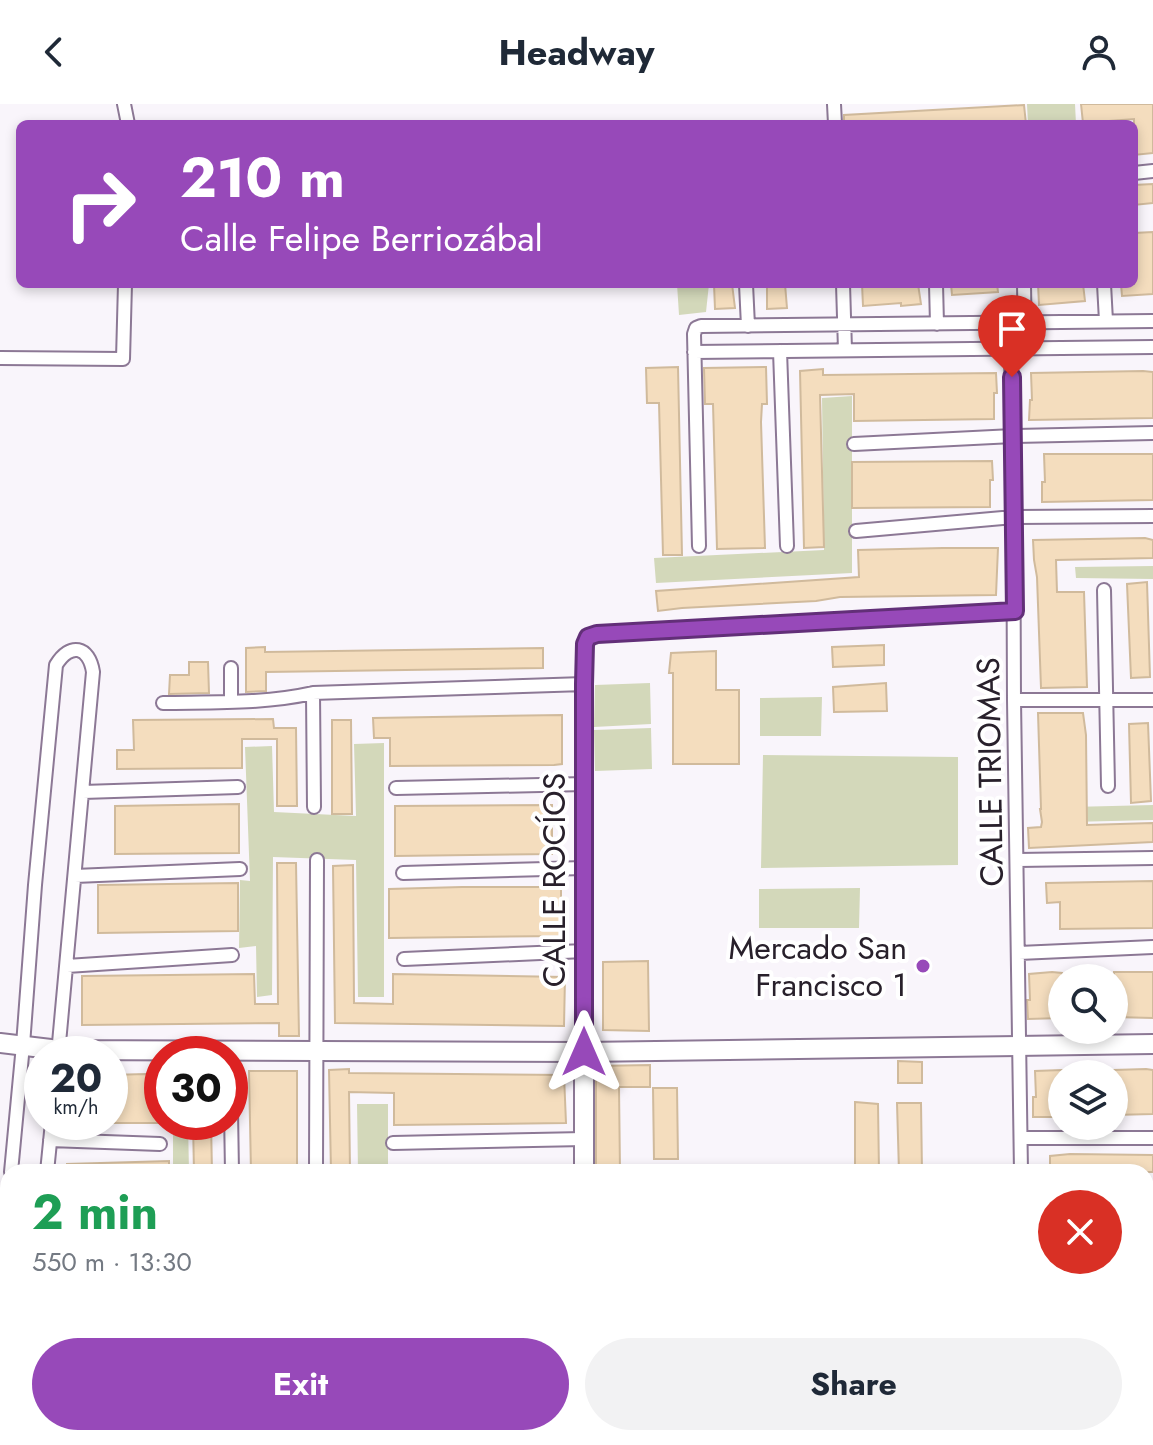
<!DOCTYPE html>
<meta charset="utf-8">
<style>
:root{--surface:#fff;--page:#f2f2f3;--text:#1f2937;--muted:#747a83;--accent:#9749b9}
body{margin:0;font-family:Jost,sans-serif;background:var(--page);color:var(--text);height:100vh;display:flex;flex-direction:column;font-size:30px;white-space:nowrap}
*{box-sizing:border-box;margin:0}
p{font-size:26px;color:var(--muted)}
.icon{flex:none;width:44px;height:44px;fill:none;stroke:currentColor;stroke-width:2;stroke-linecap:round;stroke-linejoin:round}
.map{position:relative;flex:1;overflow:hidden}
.details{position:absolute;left:0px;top:1060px;width:1154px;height:282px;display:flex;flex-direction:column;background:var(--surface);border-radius:24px 24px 0 0;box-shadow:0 4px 12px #0003}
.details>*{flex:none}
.guide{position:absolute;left:16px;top:16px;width:1122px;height:168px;border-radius:12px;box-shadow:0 4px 12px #0003;background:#9749b9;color:#fff;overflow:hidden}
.tools{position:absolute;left:1048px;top:860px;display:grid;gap:16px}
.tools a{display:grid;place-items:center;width:80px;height:80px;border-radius:50%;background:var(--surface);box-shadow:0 4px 12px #0003;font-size:40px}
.speed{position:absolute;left:24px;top:932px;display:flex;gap:16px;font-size:40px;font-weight:700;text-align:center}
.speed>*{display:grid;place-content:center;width:104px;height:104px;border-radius:50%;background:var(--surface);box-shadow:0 4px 12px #0003;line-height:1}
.speed small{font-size:20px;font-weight:400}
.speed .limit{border:12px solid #d22;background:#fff;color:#111}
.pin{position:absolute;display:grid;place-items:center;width:68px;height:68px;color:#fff;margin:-82px -34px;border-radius:50% 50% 50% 0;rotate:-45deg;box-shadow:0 0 8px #0007}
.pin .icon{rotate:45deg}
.me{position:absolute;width:88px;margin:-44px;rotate:0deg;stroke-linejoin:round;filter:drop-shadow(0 0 6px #0008)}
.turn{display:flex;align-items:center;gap:28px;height:168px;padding:0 32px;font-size:36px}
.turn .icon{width:104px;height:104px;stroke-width:2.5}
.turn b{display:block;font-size:56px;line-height:68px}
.round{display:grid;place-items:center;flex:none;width:84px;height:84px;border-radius:42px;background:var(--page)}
.head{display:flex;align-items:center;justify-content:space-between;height:136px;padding:0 32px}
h1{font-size:48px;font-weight:700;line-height:60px;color:#1e9e55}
.action{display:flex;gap:16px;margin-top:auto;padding:16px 32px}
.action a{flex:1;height:92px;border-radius:48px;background:var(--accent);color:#fff;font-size:32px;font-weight:700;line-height:92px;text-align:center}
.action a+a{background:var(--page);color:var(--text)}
header{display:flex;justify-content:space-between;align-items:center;height:104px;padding:0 32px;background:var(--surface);font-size:36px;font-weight:700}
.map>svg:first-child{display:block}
</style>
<header><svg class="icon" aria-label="back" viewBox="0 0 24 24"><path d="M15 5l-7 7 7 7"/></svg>Headway<svg class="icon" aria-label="person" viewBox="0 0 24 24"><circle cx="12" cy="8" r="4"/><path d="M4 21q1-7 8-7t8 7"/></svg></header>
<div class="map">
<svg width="1153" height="1341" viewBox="0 0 1153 1341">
<rect width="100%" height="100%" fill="#f9f5fb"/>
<!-- green -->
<path fill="#d3d8ba" d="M 1027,0 L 1075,0 L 1076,20 L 1028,20 Z
M 677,180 L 709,180 L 706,208 L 679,211 Z
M 852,292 L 852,469 L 656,479 L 654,454 L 824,446 L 822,294 Z
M 1153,462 L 1153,475 L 1076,474 L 1075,463 Z
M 650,579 L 651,620 L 594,623 L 595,581 Z
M 822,593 L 821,632 L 760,632 L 760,594 Z
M 651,624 L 652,665 L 595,667 L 594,626 Z
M 384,639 L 384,893 L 358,893 L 356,756 L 273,753 L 272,891 L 257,893 L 256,842 L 239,844 L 240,776 L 250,777 L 245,643 L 272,642 L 274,708 L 356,712 L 354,640 Z
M 763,651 L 958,653 L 958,761 L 761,764 Z
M 1153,701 L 1153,716 L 1070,718 L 1071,703 Z
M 860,784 L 859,824 L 759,824 L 759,785 Z
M 357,1000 L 388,1000 L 388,1068 L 358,1068 Z
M 173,1018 L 188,1018 L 189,1068 L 173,1068 Z
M 705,1334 L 771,1334 L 771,1341 L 705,1341 Z"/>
<!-- building -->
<path fill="#f4ddbe" stroke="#d0ba9c" stroke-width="2" d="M 1081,0 L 1153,0 L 1153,49 L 1134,51 L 1134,15 L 1083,19 Z
M 1024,1 L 1026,20 L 844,20 L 844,11 Z
M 1153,80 L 1153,99 L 1134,101 L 1134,81 Z
M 1153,128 L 1153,190 L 1122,192 L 1121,180 L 1134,180 L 1134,129 Z
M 714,180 L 732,180 L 735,204 L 715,205 Z
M 767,180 L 785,180 L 787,204 L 767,205 Z
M 862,180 L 918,180 L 921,200 L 901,202 L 901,199 L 863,202 Z
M 951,180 L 997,180 L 998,188 L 952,191 Z
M 1038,180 L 1083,180 L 1085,197 L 1039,201 Z
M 678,263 L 682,451 L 663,451 L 659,299 L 647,299 L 646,264 Z
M 766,263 L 767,300 L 762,300 L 761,318 L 765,444 L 717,445 L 713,300 L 705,300 L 704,264 Z
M 823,265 L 823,271 L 996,269 L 997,289 L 994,289 L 994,315 L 854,317 L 854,290 L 820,291 L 824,443 L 804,444 L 800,267 Z
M 1143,267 L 1153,268 L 1153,314 L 1029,316 L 1030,296 L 1032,296 L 1031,269 Z
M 1044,350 L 1153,350 L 1153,396 L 1042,398 L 1042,378 L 1045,378 Z
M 992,357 L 993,376 L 990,376 L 990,403 L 852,404 L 852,358 Z
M 1145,434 L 1153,436 L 1153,454 L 1056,456 L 1057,488 L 1084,488 L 1087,583 L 1041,584 L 1037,473 L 1034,456 L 1033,436 Z
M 943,444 L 998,444 L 996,491 L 840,493 L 816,497 L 682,504 L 658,507 L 656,487 L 859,473 L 858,446 Z
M 1147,478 L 1150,573 L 1131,574 L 1127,480 Z
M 884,541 L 884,561 L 833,563 L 832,543 Z
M 265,543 L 265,548 L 543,544 L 543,564 L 266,568 L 266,587 L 246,588 L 246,544 Z
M 716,547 L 716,586 L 739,586 L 739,660 L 673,660 L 673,569 L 669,569 L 671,549 Z
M 189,558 L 208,558 L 209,589 L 169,590 L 170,571 L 189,571 Z
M 886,579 L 887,607 L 834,608 L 833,583 Z
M 1038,609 L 1083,609 L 1086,631 L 1087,721 L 1153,719 L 1153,738 L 1029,744 L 1028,724 L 1041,723 L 1042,718 L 1040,705 L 1041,705 Z
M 562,611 L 562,660 L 554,661 L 390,662 L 390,634 L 374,634 L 373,614 Z
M 273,615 L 274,624 L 296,624 L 297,702 L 277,702 L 277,635 L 242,635 L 242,664 L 117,665 L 117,646 L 134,646 L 133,616 Z
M 332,616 L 351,616 L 352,710 L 332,710 Z
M 1148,619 L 1151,697 L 1131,699 L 1129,620 Z
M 239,700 L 239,749 L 115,750 L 115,702 Z
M 552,701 L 552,750 L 395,752 L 395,702 Z
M 277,759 L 296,759 L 299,932 L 279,932 L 279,919 L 82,921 L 82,872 L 254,870 L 255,900 L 278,900 Z
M 353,761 L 354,899 L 393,900 L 393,870 L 565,873 L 564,922 L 335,919 L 333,762 Z
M 1153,777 L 1153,824 L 1060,825 L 1060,798 L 1047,799 L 1046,779 Z
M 238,779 L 238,827 L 98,829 L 98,781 Z
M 462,783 L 561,783 L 561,832 L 389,834 L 389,785 Z
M 648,857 L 649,927 L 603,926 L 603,858 Z
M 1052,868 L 1062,869 L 1062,914 L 1028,915 L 1027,896 L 1030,896 L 1029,870 Z
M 1114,868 L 1153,868 L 1153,914 L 1114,913 Z
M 898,957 L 922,958 L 922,979 L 898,979 Z
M 650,961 L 650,983 L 619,983 L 620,1068 L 596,1068 L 596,962 Z
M 349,965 L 349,969 L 564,971 L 566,1019 L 394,1021 L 394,989 L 349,988 L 350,1068 L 331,1068 L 329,966 Z
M 1146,965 L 1153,966 L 1153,1010 L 1114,1011 L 1114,966 Z
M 1062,966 L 1062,1013 L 1033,1013 L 1033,993 L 1036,993 L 1035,967 Z
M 249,967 L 297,967 L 297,1068 L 251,1068 Z
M 146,970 L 162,971 L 162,1019 L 110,1019 L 110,971 Z
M 653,984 L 677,984 L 678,1055 L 654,1055 Z
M 855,998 L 878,1000 L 879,1068 L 855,1068 Z
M 897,999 L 921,999 L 922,1068 L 899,1068 Z
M 193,1018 L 211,1018 L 212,1068 L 194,1068 Z
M 1070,1050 L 1153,1051 L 1153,1068 L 1050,1068 L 1050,1052 Z
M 169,1057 L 169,1068 L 67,1068 L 67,1060 Z"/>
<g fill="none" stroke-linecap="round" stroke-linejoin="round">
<!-- street casing -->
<g stroke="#8c7895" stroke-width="16">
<path id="street" d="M 124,0 L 128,20
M 834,0 L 835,20
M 1134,69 L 1153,67
M 746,180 L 748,222
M 843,180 L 845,246
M 936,180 L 937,220
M 1024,180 L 1025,244
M 1104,180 L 1106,217
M 1010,219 L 1013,332 L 1014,596 L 1021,1068
M 780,247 L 787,442
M 694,248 L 1153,243
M 0,254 L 123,255 L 125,180
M 854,340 L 1013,332 L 1153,329
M 856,427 L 1014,413 L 1153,412
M 699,442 L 694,230 L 696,224 L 701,222 L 1153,217
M 1104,486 L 1108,682
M 313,589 L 314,703
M 1014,596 L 1153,596
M 231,598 L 231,564
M 163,599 C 213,598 264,600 313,589 L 584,580
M 396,684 L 585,680
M 83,688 L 238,683
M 1018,756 L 1153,754
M 403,769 L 584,764
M 75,772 L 240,765
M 1019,849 L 1153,843
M 404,855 L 584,847
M 67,862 L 232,851
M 230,946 L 232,1068
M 584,948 L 584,580 L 585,540 L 588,533 L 597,530 L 1015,507
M 1021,1034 L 1153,1034
M 50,1036 L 160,1040
M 393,1039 L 584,1035
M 11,1068 L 23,941 L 35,781 L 56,561 C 70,538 89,542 93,568 L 58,950
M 47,1068 L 52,1018
M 316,1068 L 317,756
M 1146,1119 L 1153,1119
M 0,1186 L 8,1103
M 1146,1203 L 1153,1203
M 1146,1290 L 1153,1290
M 233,1334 L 233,1341
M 318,1334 L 318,1341
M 1024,1334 L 1024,1341
M 21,1341 L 21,1334"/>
</g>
<!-- secondary casing -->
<g stroke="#8c7895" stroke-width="22">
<path id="secondary" d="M 0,939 L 59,946 L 584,948 L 1153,940
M 584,1068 L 584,948
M 583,1341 L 583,1334"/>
</g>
<!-- street -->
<use href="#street" stroke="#fff" stroke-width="12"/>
<!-- secondary -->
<use href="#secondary" stroke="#fff" stroke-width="18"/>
</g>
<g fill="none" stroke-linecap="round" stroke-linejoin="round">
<!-- route casing -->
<g stroke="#622f78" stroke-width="20">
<path id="route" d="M 584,948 L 584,580 L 585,540 L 588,533 L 597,530 L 1015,507 L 1012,273"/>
</g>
<!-- route -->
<use href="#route" stroke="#9749b9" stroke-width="14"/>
</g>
<!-- markers -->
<circle fill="#9749b9" stroke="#fff" stroke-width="3" cx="923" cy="862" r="8"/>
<g text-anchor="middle" stroke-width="8" stroke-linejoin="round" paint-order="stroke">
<!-- street labels -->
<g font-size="32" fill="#28202b" stroke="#fff">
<text transform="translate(990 668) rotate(-91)" y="11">CALLE TRIOMAS</text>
<text transform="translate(554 776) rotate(-90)" y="11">CALLE ROCÍOS</text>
</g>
<!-- poi labels -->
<g font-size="32" fill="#28202b" stroke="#fff" text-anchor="end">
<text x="907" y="855">Mercado San<tspan x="907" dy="37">Francisco 1</tspan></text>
</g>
</g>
</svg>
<div class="tools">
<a><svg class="icon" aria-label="search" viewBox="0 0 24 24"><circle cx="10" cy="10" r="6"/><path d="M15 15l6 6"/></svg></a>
<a><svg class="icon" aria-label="layers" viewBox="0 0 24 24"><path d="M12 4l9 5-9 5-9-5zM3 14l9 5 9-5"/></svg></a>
</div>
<div class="speed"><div>20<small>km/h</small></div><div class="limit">30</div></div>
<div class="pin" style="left:1012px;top:273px;background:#d93025"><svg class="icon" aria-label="arrive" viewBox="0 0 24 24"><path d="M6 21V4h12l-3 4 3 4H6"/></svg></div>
<svg class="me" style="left:584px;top:948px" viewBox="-20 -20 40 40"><path d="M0-17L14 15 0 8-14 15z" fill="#9749b9" stroke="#fff" stroke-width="4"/></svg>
<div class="guide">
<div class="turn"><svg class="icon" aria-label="right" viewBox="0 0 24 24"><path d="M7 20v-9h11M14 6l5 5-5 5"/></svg><div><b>210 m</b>Calle Felipe Berriozábal</div></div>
</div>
<section class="details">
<div class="head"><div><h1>2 min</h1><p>550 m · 13:30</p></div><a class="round" style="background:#d93025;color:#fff"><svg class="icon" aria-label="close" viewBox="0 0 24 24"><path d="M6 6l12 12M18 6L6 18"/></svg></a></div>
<div class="action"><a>Exit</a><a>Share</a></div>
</section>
</div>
